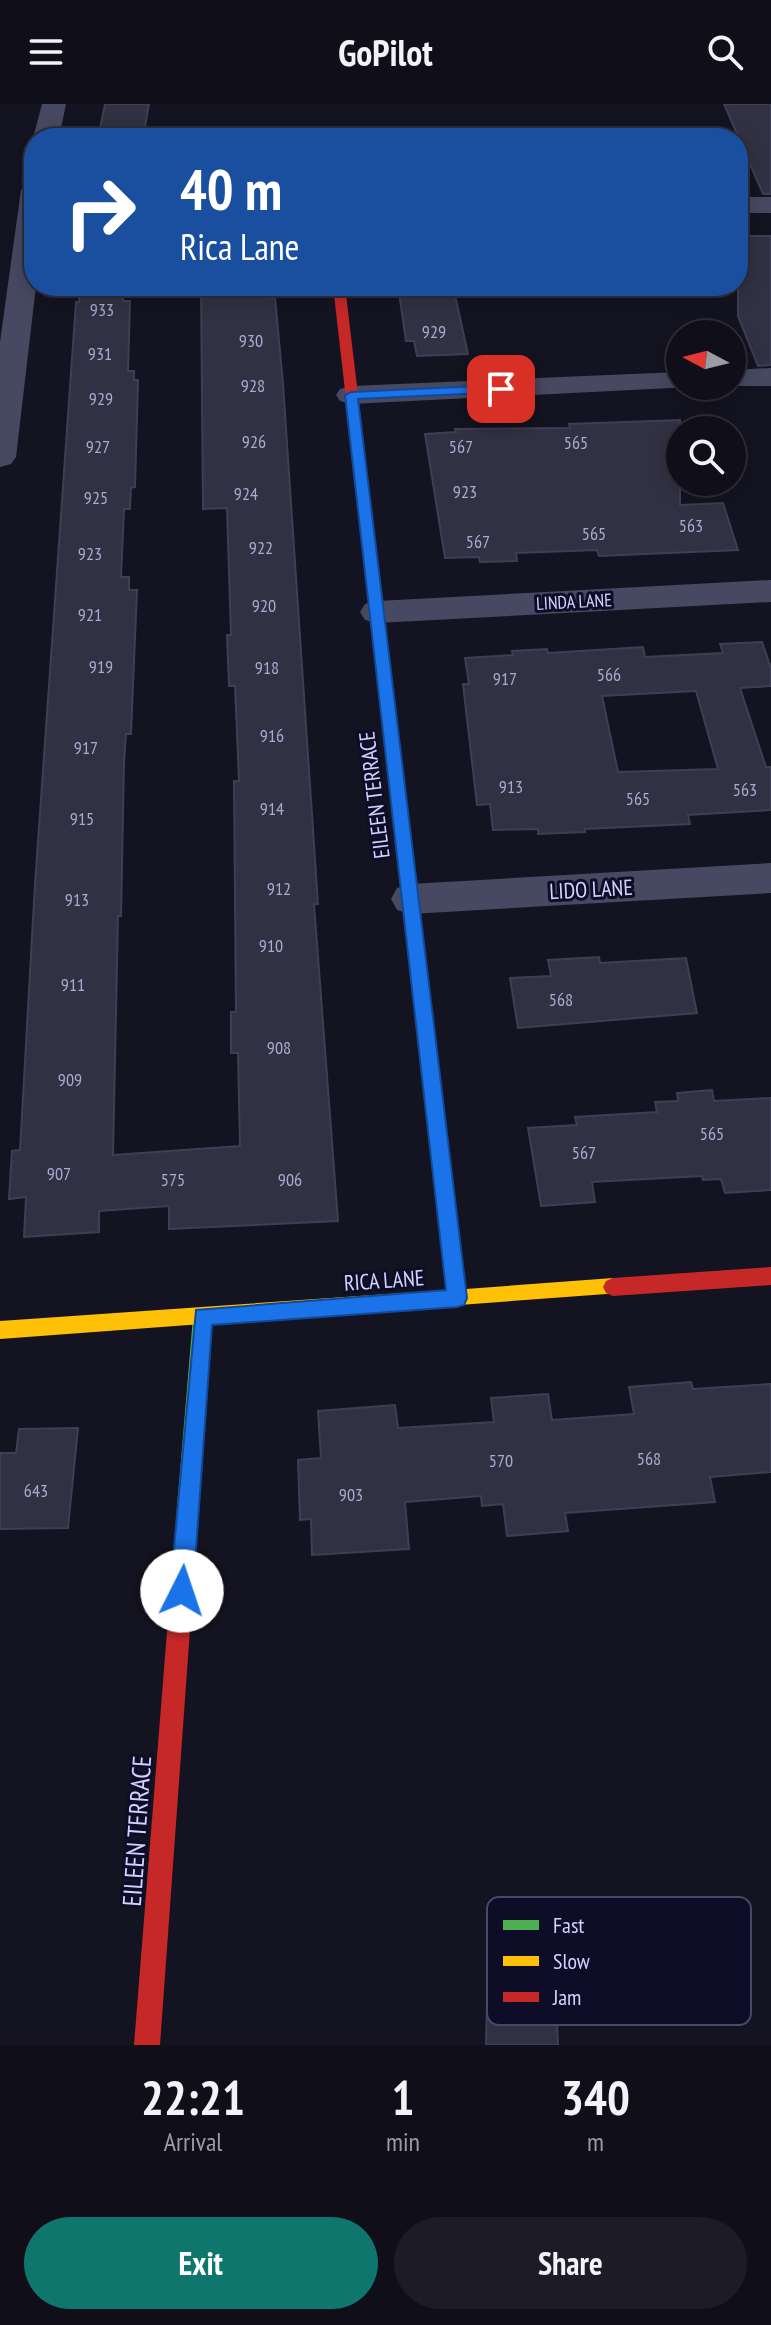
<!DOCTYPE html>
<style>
:root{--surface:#0f0e19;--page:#1d1c26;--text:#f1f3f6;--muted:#9b9ca2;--line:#2f2e38;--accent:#0f766e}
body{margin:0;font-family:"PT Sans Narrow",sans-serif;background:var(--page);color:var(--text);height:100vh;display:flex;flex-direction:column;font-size:30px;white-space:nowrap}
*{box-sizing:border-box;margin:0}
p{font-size:26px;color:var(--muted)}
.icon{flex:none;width:44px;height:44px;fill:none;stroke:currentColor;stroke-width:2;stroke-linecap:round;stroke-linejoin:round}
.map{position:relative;height:1941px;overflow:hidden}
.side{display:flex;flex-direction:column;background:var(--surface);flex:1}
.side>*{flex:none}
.hud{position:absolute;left:24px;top:24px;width:724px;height:168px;border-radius:32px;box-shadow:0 4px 20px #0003,0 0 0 2px var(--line);background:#1a4fa0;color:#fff;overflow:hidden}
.needle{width:52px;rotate:277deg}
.controls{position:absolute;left:666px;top:216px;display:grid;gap:16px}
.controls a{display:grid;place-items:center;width:80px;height:80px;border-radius:50%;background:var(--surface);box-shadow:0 4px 20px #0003,0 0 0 2px var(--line);font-size:40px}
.pin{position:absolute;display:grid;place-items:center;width:68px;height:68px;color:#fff;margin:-34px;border-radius:16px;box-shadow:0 4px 12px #0006}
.me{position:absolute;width:88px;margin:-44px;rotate:4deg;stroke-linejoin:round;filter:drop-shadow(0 0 6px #0008)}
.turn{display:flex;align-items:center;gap:28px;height:168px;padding:0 24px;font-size:36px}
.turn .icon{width:104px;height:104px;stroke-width:2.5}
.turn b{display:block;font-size:56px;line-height:68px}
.eta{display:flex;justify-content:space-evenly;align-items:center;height:136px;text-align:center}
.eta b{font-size:48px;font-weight:800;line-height:56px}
.primary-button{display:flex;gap:16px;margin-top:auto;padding:16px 24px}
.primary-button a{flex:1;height:92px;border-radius:48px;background:var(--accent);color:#fff;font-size:32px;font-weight:800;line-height:92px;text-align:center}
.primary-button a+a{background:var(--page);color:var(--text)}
header{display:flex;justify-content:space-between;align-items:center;height:104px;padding:0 24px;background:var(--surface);font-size:36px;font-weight:800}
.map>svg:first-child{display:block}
</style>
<header><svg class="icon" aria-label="menu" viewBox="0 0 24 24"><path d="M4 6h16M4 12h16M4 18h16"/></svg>GoPilot<svg class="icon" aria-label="search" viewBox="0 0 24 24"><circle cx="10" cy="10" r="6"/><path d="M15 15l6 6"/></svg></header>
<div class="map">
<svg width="771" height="1941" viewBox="0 0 771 1941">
<rect width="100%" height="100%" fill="#141321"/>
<!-- building -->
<path fill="#323143" stroke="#3e3e55" stroke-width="2" fill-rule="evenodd" d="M 105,0 L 149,0 L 143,34 L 98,34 Z
M 724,0 L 771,0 L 771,90 L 763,90 Z
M 738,132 L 771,132 L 771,261 L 758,262 L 738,212 Z
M 123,182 L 123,197 L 130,197 L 128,267 L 134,267 L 134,276 L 138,276 L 135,383 L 131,384 L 130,405 L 124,405 L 121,473 L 129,473 L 129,486 L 137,486 L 131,630 L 126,630 L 124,658 L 121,812 L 118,812 L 113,1051 L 240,1042 L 238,949 L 231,949 L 231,908 L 236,908 L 234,677 L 239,677 L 235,582 L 229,582 L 227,531 L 231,531 L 227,404 L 203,405 L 201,182 L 268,182 L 268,194 L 275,193 L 283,280 L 318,800 L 314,800 L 338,1117 L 169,1125 L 169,1102 L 99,1107 L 99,1128 L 24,1133 L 26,1093 L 9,1095 L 12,1047 L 20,1046 L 35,780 L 76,198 L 79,198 L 80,183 Z
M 398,182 L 453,182 L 468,250 L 417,252 L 414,237 L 406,237 Z
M 680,316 L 680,401 L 723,399 L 738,446 L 599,452 L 597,446 L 516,449 L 517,457 L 480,458 L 479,453 L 445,454 L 425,330 L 456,328 L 455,325 L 570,324 L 569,320 Z
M 762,538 L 771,564 L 771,582 L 740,584 L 766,663 L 771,663 L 771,706 L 688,711 L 690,720 L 585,725 L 585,728 L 538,730 L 538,725 L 493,726 L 490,700 L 477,701 L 463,580 L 469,580 L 465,554 L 513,551 L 512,547 L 547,545 L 548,549 L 643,543 L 645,553 L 723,549 L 720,540 ZM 696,587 L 718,665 L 618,668 L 602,592 Z
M 599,853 L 600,859 L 686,854 L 697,909 L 518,924 L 510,874 L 551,872 L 548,856 Z
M 712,986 L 714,997 L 771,994 L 771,1086 L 725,1089 L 721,1075 L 703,1076 L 702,1072 L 592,1078 L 595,1098 L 541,1102 L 528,1024 L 577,1021 L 575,1013 L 657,1008 L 655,998 L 678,997 L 677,989 Z
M 691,1278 L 693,1285 L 771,1280 L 771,1368 L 710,1373 L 715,1398 L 565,1409 L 568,1427 L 507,1432 L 503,1400 L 482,1402 L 481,1392 L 405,1398 L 409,1445 L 312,1451 L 311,1415 L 300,1416 L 298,1356 L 321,1354 L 318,1307 L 395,1301 L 398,1324 L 494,1318 L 491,1294 L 548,1290 L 552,1316 L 634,1310 L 629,1283 Z
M 78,1324 L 68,1424 L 0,1425 L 0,1349 L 16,1349 L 19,1325 Z
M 487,1898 L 556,1898 L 558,1941 L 486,1941 Z"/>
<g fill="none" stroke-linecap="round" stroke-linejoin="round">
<!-- street -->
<path fill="#474962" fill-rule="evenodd" d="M 42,0 L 66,0 L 59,34 L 33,34 Z
M 34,78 L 36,182 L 16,353 L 11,360 L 0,363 L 0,238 L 21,86 L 25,80 Z
M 738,93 L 771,93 L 771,109 L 738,109 Z
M 771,264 L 771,282 L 724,282 L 732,282 L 732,266 Z
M 680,268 L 680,282 L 691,283 L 351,300 L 340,297 L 336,291 L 340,285 L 351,282 Z
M 771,476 L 771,498 L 377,519 L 365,516 L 360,508 L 365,500 L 377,497 Z
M 771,759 L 771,789 L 411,810 L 397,806 L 391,795 L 397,784 L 411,780 Z"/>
<!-- fast -->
<path fill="#4caf50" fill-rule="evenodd" d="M 388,595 L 395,600 L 451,1066 L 449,1072 L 442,1074 L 435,1072 L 433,1066 L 381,600 Z
M 203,1204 L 210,1207 L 213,1213 L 198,1415 L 195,1422 L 187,1425 L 179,1422 L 176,1415 L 193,1213 L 196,1207 Z"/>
<!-- slow -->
<path fill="#ffc107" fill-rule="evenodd" d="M 442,1058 L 449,1060 L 451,1066 L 466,1185 L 613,1174 L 620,1177 L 623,1183 L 620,1189 L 0,1235 L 0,1217 L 446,1186 L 433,1066 L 435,1060 Z"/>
<!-- jam -->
<path fill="#c62828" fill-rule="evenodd" d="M 333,182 L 345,182 L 395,600 L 388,605 L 381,600 Z
M 771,1163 L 771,1181 L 613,1192 L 606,1189 L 603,1183 L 606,1177 L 613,1174 Z
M 187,1405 L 195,1408 L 198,1415 L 160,1941 L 134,1941 L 176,1415 L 179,1408 Z"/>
</g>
<!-- route -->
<path fill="#1a73e8" stroke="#114b97" stroke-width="2" d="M 501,281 L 507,285 L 505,288 L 358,295 L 467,1194 L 464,1201 L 457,1203 L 212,1221 L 193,1487 L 190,1495 L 182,1498 L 174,1495 L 170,1487 L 196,1206 L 446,1186 L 345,291 L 351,288 Z"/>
<g text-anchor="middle" stroke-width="6" stroke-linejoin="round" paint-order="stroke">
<!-- number labels -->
<g font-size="18" fill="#abaad0">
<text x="102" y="212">933</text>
<text x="434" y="234">929</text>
<text x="251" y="243">930</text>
<text x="100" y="256">931</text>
<text x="253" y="288">928</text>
<text x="101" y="301">929</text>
<text x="254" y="344">926</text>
<text x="576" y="345">565</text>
<text x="98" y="349">927</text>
<text x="461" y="349">567</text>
<text x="465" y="394">923</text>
<text x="246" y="396">924</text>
<text x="96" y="400">925</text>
<text x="691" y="428">563</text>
<text x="594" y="436">565</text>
<text x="478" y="444">567</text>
<text x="261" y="450">922</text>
<text x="90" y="456">923</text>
<text x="264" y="508">920</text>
<text x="90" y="517">921</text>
<text x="101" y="569">919</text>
<text x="267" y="570">918</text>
<text x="609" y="577">566</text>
<text x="505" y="581">917</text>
<text x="272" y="638">916</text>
<text x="86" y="650">917</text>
<text x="511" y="689">913</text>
<text x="745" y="692">563</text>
<text x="638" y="701">565</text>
<text x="272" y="711">914</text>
<text x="82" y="721">915</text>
<text x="279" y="791">912</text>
<text x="77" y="802">913</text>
<text x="271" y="848">910</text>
<text x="73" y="887">911</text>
<text x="561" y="902">568</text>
<text x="279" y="950">908</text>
<text x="70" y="982">909</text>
<text x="712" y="1036">565</text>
<text x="584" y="1055">567</text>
<text x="59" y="1076">907</text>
<text x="173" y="1082">575</text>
<text x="290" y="1082">906</text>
<text x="649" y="1361">568</text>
<text x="501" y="1363">570</text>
<text x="36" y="1393">643</text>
<text x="351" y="1397">903</text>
</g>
<!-- far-street labels -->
<g font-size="18" fill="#d3d3ff" stroke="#0e0d27">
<text transform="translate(574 498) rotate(-3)" y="6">LINDA LANE</text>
</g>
<!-- street labels -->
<g font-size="22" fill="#d3d3ff" stroke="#0e0d27">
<text transform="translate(374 691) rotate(-97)" y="8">EILEEN TERRACE</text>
<text transform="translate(591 785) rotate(-3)" y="8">LIDO LANE</text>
<text transform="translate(384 1176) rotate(-4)" y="8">RICA LANE</text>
</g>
<!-- near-street labels -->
<g font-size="26" fill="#d3d3ff" stroke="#0e0d27">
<text transform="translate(137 1727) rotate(-86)" y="9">EILEEN TERRACE</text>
</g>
</g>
<!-- legend -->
<rect x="487" y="1793" width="264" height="128" rx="12" fill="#0e0d27" stroke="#494868" stroke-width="2"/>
<rect x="503" y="1816" width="36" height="10" fill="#4caf50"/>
<rect x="503" y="1852" width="36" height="10" fill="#ffc107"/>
<rect x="503" y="1888" width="36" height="10" fill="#c62828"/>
<g font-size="22" fill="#d3d3ff">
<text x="553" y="1829">Fast</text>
<text x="553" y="1865">Slow</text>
<text x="553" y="1901">Jam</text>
</g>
</svg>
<div class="controls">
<a><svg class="needle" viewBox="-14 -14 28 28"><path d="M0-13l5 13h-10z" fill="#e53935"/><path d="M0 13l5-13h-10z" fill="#9b9ca2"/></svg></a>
<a><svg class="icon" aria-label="search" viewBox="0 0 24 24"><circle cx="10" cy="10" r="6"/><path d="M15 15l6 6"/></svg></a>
</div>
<div class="pin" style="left:501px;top:285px;background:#d93025"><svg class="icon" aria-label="arrive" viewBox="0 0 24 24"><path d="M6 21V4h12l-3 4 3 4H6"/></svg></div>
<svg class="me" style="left:182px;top:1487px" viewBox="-20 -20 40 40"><circle r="19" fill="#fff"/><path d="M0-13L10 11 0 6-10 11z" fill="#1a73e8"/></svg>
<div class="hud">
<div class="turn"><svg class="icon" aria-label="right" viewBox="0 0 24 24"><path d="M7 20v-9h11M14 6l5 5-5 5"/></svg><div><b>40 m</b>Rica Lane</div></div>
</div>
</div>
<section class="side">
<div class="eta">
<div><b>22:21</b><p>Arrival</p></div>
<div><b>1</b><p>min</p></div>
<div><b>340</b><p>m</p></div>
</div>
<div class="primary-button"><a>Exit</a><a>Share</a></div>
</section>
